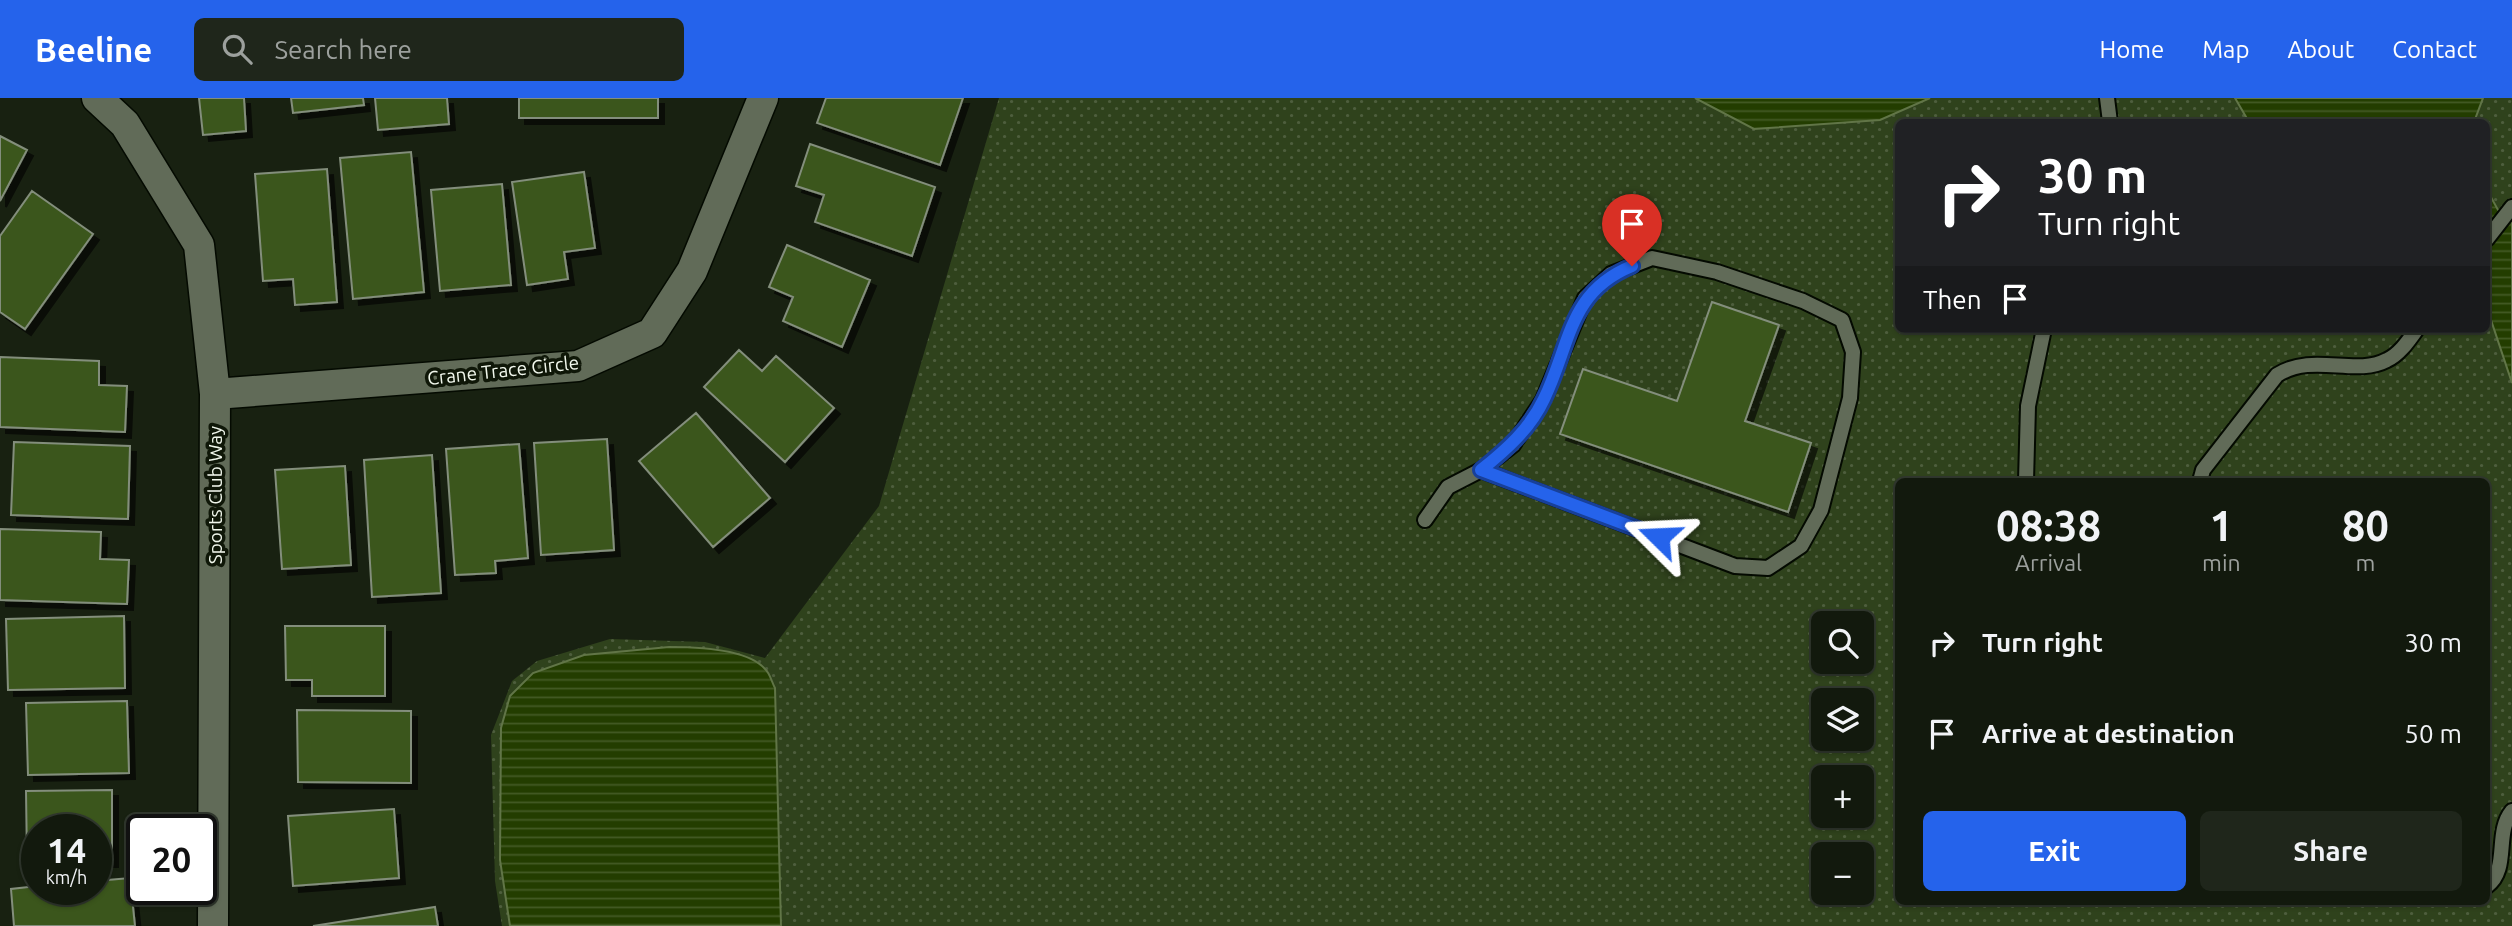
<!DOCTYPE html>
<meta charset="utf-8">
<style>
:root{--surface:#12190d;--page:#1f261b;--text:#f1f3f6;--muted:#9ca09d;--line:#31382e;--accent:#2563eb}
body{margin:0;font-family:Ubuntu,sans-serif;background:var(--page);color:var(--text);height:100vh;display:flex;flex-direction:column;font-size:26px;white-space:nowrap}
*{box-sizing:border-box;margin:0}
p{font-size:23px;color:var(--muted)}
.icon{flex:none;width:38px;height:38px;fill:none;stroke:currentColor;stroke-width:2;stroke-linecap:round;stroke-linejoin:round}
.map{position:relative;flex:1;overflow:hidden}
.details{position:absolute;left:1895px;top:380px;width:595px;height:427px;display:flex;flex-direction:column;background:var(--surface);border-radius:10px;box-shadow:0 2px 5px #0004,0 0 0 2px var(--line)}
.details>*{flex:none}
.hud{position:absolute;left:1895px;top:21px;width:595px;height:214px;border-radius:10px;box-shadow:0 2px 5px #0004,0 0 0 2px var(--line);background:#202124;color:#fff;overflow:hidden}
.fabs{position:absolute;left:1811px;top:513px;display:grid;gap:14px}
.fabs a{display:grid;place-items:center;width:63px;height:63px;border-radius:10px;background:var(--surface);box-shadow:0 2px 5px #0004,0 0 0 2px var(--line);font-size:35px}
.speed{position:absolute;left:21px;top:716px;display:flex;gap:14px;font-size:35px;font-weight:700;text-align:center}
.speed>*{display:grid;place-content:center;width:91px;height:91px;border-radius:50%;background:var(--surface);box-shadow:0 2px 5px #0004,0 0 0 2px var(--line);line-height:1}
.speed small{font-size:18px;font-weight:400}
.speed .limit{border:4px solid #111;border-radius:10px;background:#fff;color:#111}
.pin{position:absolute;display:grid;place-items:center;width:60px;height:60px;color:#fff;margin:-72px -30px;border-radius:50% 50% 50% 0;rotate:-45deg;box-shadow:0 0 7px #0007}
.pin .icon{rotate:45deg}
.me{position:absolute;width:77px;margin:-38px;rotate:291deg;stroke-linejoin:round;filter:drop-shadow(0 0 5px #0008)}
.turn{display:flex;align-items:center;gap:24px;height:147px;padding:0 28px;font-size:32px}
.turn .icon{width:91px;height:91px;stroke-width:2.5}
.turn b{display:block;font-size:49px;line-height:60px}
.then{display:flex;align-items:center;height:66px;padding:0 28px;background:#0003;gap:14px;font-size:26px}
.eta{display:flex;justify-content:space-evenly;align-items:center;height:119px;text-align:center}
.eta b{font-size:42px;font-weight:600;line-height:49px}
.cta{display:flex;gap:14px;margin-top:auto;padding:14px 28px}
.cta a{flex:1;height:80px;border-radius:10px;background:var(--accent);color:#fff;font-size:28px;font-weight:600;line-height:80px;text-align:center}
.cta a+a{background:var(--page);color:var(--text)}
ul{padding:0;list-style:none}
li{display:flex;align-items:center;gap:21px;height:91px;padding:0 28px}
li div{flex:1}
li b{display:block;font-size:26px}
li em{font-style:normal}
header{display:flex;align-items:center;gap:42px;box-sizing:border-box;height:98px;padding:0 35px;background:var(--accent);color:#fff}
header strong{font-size:33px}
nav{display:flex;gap:38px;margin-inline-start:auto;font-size:24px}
.search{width:490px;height:63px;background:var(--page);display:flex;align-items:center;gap:18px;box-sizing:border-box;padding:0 24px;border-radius:10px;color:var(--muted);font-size:26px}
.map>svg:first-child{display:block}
</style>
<header>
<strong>Beeline</strong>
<div class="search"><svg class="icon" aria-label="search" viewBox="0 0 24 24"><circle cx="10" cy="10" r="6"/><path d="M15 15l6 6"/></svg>Search here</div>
<nav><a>Home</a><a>Map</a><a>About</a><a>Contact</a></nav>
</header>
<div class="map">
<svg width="2512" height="828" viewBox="0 0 2512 828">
<defs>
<pattern id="grass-dots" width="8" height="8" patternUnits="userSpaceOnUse" patternTransform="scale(1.75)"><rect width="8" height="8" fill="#2f421c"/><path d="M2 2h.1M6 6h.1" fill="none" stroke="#4e5e3d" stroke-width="1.8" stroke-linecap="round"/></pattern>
<pattern id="water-rules" width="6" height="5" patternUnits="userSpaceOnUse" patternTransform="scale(1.75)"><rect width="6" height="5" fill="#233d00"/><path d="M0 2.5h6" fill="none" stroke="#435a25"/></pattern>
<filter id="shadow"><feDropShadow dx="6" dy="6" stdDeviation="0" flood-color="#0009"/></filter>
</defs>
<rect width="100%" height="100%" fill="#182111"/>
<!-- grass -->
<path fill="url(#grass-dots)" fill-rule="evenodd" d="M 999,0 L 2512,0 L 2512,828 L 502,828 L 495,783 L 491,637 L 512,583 L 537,563 L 610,541 L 705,544 L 765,560 L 879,408 ZM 1899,24 L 2487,24 L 2487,231 L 1899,231 ZM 1899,383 L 2487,383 L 2487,803 L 1899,803 ZM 1824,525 L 1862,525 L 1862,564 L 1824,564 ZM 1824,602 L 1862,602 L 1862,640 L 1824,640 ZM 1824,679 L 1862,679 L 1862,718 L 1824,718 ZM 1824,756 L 1862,756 L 1862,794 L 1824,794 Z"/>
<!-- water -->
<path fill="url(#water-rules)" stroke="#617547" stroke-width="2" d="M 1695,0 L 1930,0 L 1880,22 L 1754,31 Z
M 2235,0 L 2483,0 L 2474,24 L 2249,24 Z
M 2487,92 L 2498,112 L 2512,125 L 2512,285 L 2487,210 Z
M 669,549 C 695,549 747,550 765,571 C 770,575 772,585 775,590 L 781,828 L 510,828 L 500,762 L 501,630 L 510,598 L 533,575 L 584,557 Z"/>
<!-- building -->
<path fill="#3b561d" stroke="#838e7b" stroke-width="2" filter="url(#shadow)" d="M 199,0 L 244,0 L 246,33 L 203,37 Z
M 291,0 L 363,0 L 364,7 L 293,15 Z
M 375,0 L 447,0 L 449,26 L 378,32 Z
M 519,0 L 658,0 L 658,20 L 519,20 Z
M 826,0 L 963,0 L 940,67 L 817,25 Z
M 0,38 L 27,52 L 0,103 Z
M 810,46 L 935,89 L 912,158 L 815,124 L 824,97 L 796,88 Z
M 411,54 L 424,194 L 353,201 L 340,60 Z
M 327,71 L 337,204 L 295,207 L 293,181 L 263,183 L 255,76 Z
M 584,74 L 595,150 L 564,154 L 568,181 L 527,187 L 512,84 Z
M 502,86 L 511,187 L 440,193 L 431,92 Z
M 32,93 L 93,136 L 25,231 L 0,214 L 0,138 Z
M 787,147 L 870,182 L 842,249 L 783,223 L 793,199 L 769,189 Z
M 1712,204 L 1779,227 L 1745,323 L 1811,345 L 1788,414 L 1560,336 L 1583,271 L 1677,303 Z
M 739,252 L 762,273 L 776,258 L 834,310 L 785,364 L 704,289 Z
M 0,259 L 99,263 L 99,287 L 127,288 L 125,334 L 0,329 Z
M 696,315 L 770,400 L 713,449 L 639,363 Z
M 607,341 L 614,452 L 541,457 L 534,345 Z
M 14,344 L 130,348 L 128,421 L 11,417 Z
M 519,346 L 528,460 L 495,463 L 496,475 L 455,477 L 446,351 Z
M 432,357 L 441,495 L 372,499 L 364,362 Z
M 345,368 L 351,467 L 282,471 L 275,372 Z
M 0,431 L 101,434 L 100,461 L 129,462 L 127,506 L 0,502 Z
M 124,518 L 125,590 L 8,592 L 6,521 Z
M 285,528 L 385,528 L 385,598 L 312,598 L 312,582 L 286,582 Z
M 127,603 L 129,675 L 28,677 L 26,605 Z
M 297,612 L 411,613 L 411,685 L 298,684 Z
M 112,692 L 112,763 L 96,763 L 96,732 L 37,732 L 37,763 L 27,763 L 26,693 Z
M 394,711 L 399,780 L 293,788 L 288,718 Z
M 130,780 L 135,828 L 14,828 L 11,791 L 37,788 L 37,791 L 96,791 L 96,783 Z
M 435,809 L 438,828 L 313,828 Z"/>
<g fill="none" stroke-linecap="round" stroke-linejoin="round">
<!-- service casing -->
<g stroke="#040a01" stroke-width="18">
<path id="service" d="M 2107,0 L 2110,24
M 2487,141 L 2512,109
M 2026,383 L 2028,308 L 2044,231
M 2200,383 L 2203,372 L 2277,277 C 2313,254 2355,279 2387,262 C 2400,256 2409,242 2417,231
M 1425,422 L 1448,389 L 1481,372 L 1513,347 L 1543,302 L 1585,200 L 1611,176 L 1652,160 L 1717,174 L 1803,203 L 1842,222 L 1853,254 L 1850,300 L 1821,412 L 1801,448 L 1768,470 L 1735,468 L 1481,372
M 2487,788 C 2510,771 2494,735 2512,713"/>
</g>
<!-- minor casing -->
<g stroke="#040a01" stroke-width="33">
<path id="minor" d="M 97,0 L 125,26 L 199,147 L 215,296 L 213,828
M 215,296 L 578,268 L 652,235 L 692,173 L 763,0"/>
</g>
<!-- service -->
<use href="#service" stroke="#616b58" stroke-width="14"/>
<!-- minor -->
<use href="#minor" stroke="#616b58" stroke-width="30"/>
</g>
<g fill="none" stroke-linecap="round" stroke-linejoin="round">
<!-- route casing -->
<g stroke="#184099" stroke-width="18">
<path id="route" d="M 1632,168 C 1568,194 1571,246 1544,301 C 1530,331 1506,352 1481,372 L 1659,439"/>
</g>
<!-- route -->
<use href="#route" stroke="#2563eb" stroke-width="12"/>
</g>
<g text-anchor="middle" stroke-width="7" stroke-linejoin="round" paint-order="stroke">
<!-- street labels -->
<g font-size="19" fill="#f1f7ec" stroke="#0f1708">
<text transform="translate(503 272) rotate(-6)" y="7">Crane Trace Circle</text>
<text transform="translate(215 397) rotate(-90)" y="7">Sports Club Way</text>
</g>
</g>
</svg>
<div class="fabs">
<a><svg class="icon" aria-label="search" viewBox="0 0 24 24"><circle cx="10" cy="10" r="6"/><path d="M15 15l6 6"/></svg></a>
<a><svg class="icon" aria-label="layers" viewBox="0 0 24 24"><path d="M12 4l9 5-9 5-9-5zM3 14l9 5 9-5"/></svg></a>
<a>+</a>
<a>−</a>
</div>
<div class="speed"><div>14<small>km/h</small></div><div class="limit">20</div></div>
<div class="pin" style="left:1632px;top:168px;background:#d93025"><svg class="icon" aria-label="arrive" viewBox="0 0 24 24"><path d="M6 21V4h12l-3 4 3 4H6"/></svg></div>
<svg class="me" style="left:1659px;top:439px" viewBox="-20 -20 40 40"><path d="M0-17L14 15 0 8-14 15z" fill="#2563eb" stroke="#fff" stroke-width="4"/></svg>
<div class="hud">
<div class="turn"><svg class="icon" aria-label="right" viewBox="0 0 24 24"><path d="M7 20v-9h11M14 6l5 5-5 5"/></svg><div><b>30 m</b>Turn right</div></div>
<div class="then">Then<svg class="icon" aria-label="arrive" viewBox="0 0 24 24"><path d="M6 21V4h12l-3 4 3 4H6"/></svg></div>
</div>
<section class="details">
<div class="eta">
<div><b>08:38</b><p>Arrival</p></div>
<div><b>1</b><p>min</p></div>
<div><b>80</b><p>m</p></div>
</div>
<ul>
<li><svg class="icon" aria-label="right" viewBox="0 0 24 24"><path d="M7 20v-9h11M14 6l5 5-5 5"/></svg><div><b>Turn right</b></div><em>30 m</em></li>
<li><svg class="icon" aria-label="arrive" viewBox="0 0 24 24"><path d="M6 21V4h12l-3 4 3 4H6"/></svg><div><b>Arrive at destination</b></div><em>50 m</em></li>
</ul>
<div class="cta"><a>Exit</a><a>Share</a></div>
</section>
</div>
